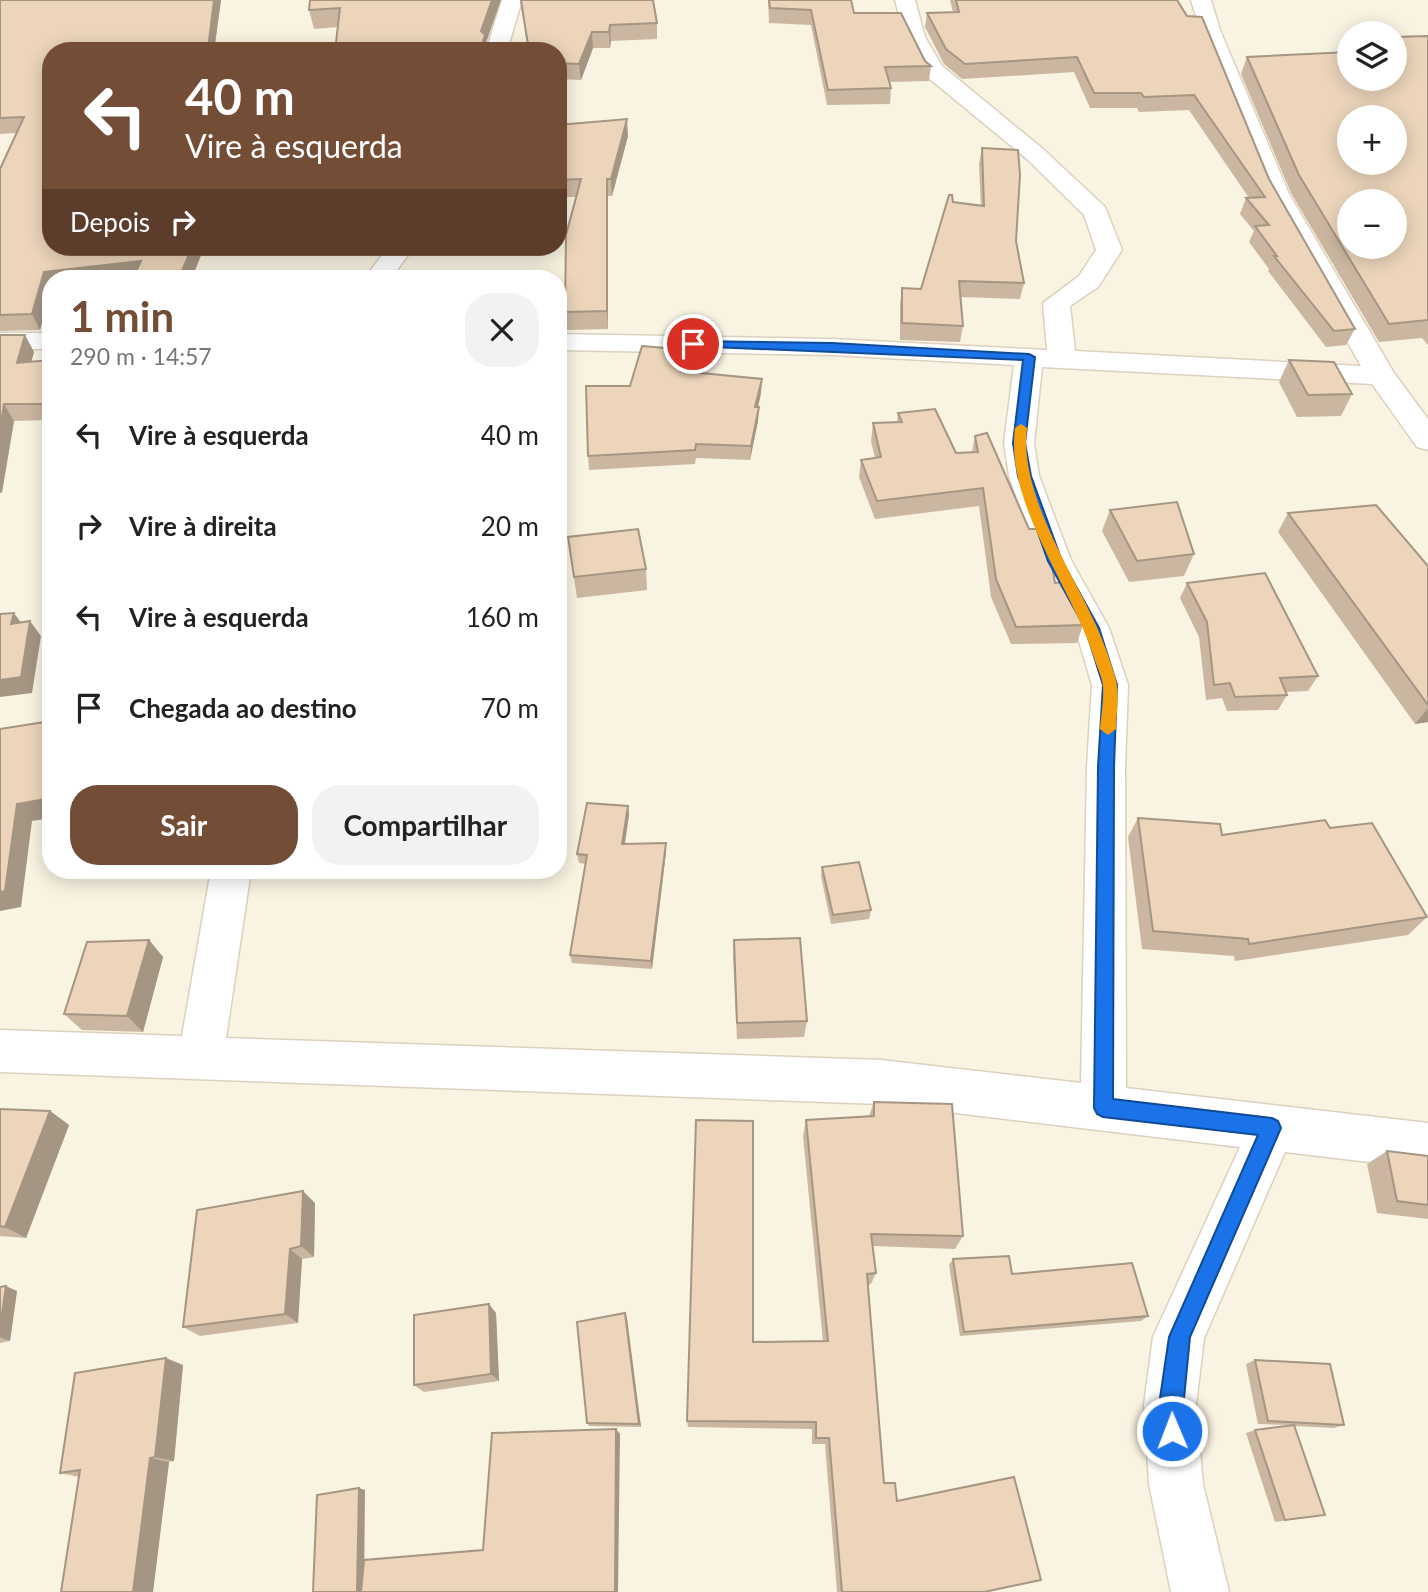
<!DOCTYPE html>
<html lang="pt">
<meta charset="utf-8">
<style>
:root{--surface:#fff;--page:#f2f2f2;--text:#222;--muted:#767676;--accent:#744d37}
body{margin:0;font-family:Lato,sans-serif;background:var(--page);color:var(--text);height:100vh;display:flex;flex-direction:column;font-size:26px;white-space:nowrap}
*{box-sizing:border-box;margin:0}
p{font-size:23px;color:var(--muted)}
.icon{flex:none;width:38px;height:38px;fill:none;stroke:currentColor;stroke-width:2;stroke-linecap:round;stroke-linejoin:round}
.map{position:relative;flex:1;overflow:hidden}
.details{position:absolute;left:42px;top:270px;width:525px;height:609px;display:flex;flex-direction:column;background:var(--surface);border-radius:28px;box-shadow:0 4px 18px #0003}
.details>*{flex:none}
.hud{position:absolute;left:42px;top:42px;width:525px;height:214px;border-radius:28px;box-shadow:0 4px 18px #0003;background:#744d37;color:#fff;overflow:hidden}
.fabs{position:absolute;left:1337px;top:21px;display:grid;gap:14px}
.fabs a{display:grid;place-items:center;width:70px;height:70px;border-radius:50%;background:var(--surface);box-shadow:0 4px 18px #0003;font-size:35px}
.pin{position:absolute;display:grid;place-items:center;width:60px;height:60px;color:#fff;margin:-30px;border:4px solid #fff;border-radius:50%;box-shadow:0 2px 7px #0007}
.me{position:absolute;width:77px;margin:-38px;rotate:359deg;stroke-linejoin:round;filter:drop-shadow(0 0 5px #0008)}
.turn{display:flex;align-items:center;gap:24px;height:147px;padding:0 28px;font-size:32px}
.turn .icon{width:91px;height:91px;stroke-width:2.5}
.turn b{display:block;font-size:49px;line-height:60px}
.then{display:flex;align-items:center;height:66px;padding:0 28px;background:#0003;gap:14px;font-size:26px}
.round{display:grid;place-items:center;flex:none;width:74px;height:74px;border-radius:28px;background:var(--page)}
.head{display:flex;align-items:center;justify-content:space-between;height:119px;padding:0 28px}
h1{font-size:42px;font-weight:700;line-height:52px;color:var(--accent)}
.button{display:flex;gap:14px;margin-top:auto;padding:14px 28px}
.button a{flex:1;height:80px;border-radius:28px;background:var(--accent);color:#fff;font-size:28px;font-weight:700;line-height:80px;text-align:center}
.button a+a{background:var(--page);color:var(--text)}
ul{padding:0;list-style:none}
li{display:flex;align-items:center;gap:21px;height:91px;padding:0 28px}
li div{flex:1}
li b{display:block;font-size:26px}
li em{font-style:normal}
.map>svg:first-child{display:block}
</style>
<div class="map">
<svg width="1428" height="1592" viewBox="0 0 1428 1592">
<rect width="100%" height="100%" fill="#f9f3e1"/>
<g fill="none" stroke-linecap="round" stroke-linejoin="round">
<!-- street casing -->
<g stroke="#dcd0be" stroke-width="3">
<path id="street" d="M 502,0 L 522,0 L 507,51 L 486,51 Z
M 895,0 L 915,0 L 925,37 L 942,66 L 1043,149 L 1105,207 L 1122,250 L 1098,287 L 1070,306 L 1075,351 L 1361,366 L 1265,194 L 1200,30 L 1191,0 L 1211,0 L 1220,30 L 1289,194 L 1394,373 L 1428,419 L 1428,450 L 1417,447 L 1372,384 L 1042,367 L 1034,443 L 1039,476 L 1071,560 L 1109,628 L 1128,685 L 1125,767 L 1126,1088 L 1428,1123 L 1428,1169 L 1285,1152 L 1204,1338 L 1196,1405 L 1203,1484 L 1229,1592 L 1171,1592 L 1149,1484 L 1144,1405 L 1153,1337 L 1240,1147 L 881,1104 L 0,1072 L 0,1030 L 182,1036 L 211,870 L 251,870 L 226,1038 L 881,1060 L 1081,1083 L 1087,767 L 1092,685 L 1075,628 L 1039,560 L 1009,476 L 1004,443 L 1014,365 L 832,355 L 558,350 L 558,334 L 832,339 L 1047,350 L 1043,303 L 1079,276 L 1096,250 L 1084,215 L 1027,159 L 925,75 L 905,37 Z
M 388,247 L 414,247 L 391,278 L 365,278 Z
M 0,333 L 51,333 L 51,349 L 0,349 Z"/>
</g>
<!-- street -->
<use href="#street" fill="#fff" fill-rule="evenodd"/>
</g>
<!-- wall -->
<path fill="#cbb7a1" d="M 0,0 L 221,0 L 214,51 L 51,51 L 51,247 L 203,250 L 192,278 L 51,278 L 51,294 L 40,330 L 0,331 L 0,169 L 16,133 L 0,134 Z
M 310,0 L 486,43 L 487,51 L 335,51 L 338,27 L 314,29 L 309,10 Z
M 520,0 L 657,23 L 657,39 L 611,41 L 610,48 L 593,48 L 581,80 L 558,79 L 558,51 L 528,51 Z
M 768,0 L 851,0 L 854,13 L 931,66 L 929,81 L 890,82 L 891,88 L 890,104 L 827,105 L 811,25 L 769,23 Z
M 950,0 L 1177,0 L 1269,179 L 1355,329 L 1346,345 L 1326,347 L 1268,271 L 1269,269 L 1249,242 L 1254,231 L 1240,214 L 1246,198 L 1249,198 L 1189,110 L 1139,112 L 1137,108 L 1090,108 L 1074,72 L 962,79 L 944,64 L 925,27 L 927,13 L 953,12 Z
M 1428,36 L 1428,345 L 1422,338 L 1379,342 L 1291,193 L 1241,74 L 1247,57 L 1341,52 L 1347,37 L 1349,37 L 1349,79 Z
M 558,125 L 628,136 L 612,196 L 608,196 L 608,329 L 567,330 L 565,312 L 577,197 L 558,197 Z
M 982,148 L 1016,241 L 1024,283 L 1020,299 L 961,297 L 963,326 L 960,342 L 900,340 L 900,304 L 902,288 L 921,289 L 953,202 L 981,206 L 979,164 Z
M 333,247 L 377,247 L 375,250 L 333,248 Z
M 0,335 L 34,352 L 31,362 L 51,360 L 51,420 L 14,421 L 2,492 L 0,493 Z
M 1289,360 L 1352,394 L 1341,416 L 1297,417 L 1279,382 Z
M 687,364 L 685,372 L 761,393 L 758,407 L 758,421 L 750,460 L 696,458 L 695,464 L 589,470 L 588,456 L 630,386 Z
M 898,413 L 956,453 L 972,452 L 975,436 L 1029,529 L 1055,583 L 1083,625 L 1077,643 L 1011,644 L 991,597 L 979,506 L 875,519 L 859,477 L 861,460 L 875,458 L 871,441 L 873,423 L 897,422 Z
M 1110,510 L 1194,554 L 1184,576 L 1129,582 L 1102,531 Z
M 1288,513 L 1428,566 L 1428,722 L 1415,724 L 1278,532 Z
M 568,537 L 646,569 L 647,590 L 577,598 Z
M 1187,583 L 1318,676 L 1308,691 L 1286,692 L 1287,695 L 1278,710 L 1227,711 L 1222,698 L 1206,700 L 1199,637 L 1180,598 Z
M 628,806 L 629,815 L 625,844 L 666,843 L 666,852 L 652,969 L 572,963 L 570,955 L 586,864 L 579,863 L 577,854 Z
M 1138,818 L 1222,835 L 1330,828 L 1427,917 L 1408,935 L 1235,961 L 1234,956 L 1142,949 L 1128,837 Z
M 822,867 L 871,910 L 869,919 L 831,924 L 821,876 Z
M 149,940 L 163,957 L 143,1032 L 82,1030 L 64,1014 Z
M 734,940 L 807,1021 L 804,1037 L 737,1039 L 733,957 Z
M 874,1102 L 963,1236 L 955,1249 L 873,1246 L 876,1273 L 871,1284 L 868,1285 L 884,1483 L 897,1501 L 984,1592 L 837,1592 L 825,1444 L 812,1444 L 812,1429 L 688,1427 L 687,1421 L 753,1342 L 823,1341 L 803,1136 L 806,1120 L 869,1116 Z
M 0,1109 L 50,1111 L 69,1125 L 26,1238 L 0,1236 Z
M 1387,1151 L 1428,1156 L 1428,1219 L 1377,1213 L 1367,1164 Z
M 315,1203 L 314,1257 L 302,1259 L 298,1323 L 200,1336 L 183,1327 Z
M 953,1259 L 1012,1274 L 1148,1316 L 1141,1321 L 960,1336 L 949,1265 Z
M 0,1287 L 17,1291 L 10,1341 L 0,1343 Z
M 496,1313 L 499,1381 L 424,1392 L 414,1385 Z
M 625,1313 L 641,1427 L 589,1426 L 587,1423 Z
M 1255,1360 L 1344,1425 L 1334,1428 L 1295,1426 L 1325,1515 L 1275,1522 L 1246,1433 L 1255,1430 L 1290,1425 L 1258,1424 L 1246,1364 Z
M 183,1365 L 174,1461 L 169,1462 L 153,1592 L 61,1592 L 79,1477 L 60,1473 Z"/>
<!-- shaded-wall -->
<path fill="#a59583" d="M 214,0 L 221,0 L 214,51 L 208,51 Z
M 492,0 L 501,0 L 486,43 L 487,51 L 480,51 L 481,31 Z
M 610,25 L 611,41 L 610,48 L 609,32 Z
M 592,32 L 593,48 L 581,80 L 579,64 Z
M 627,119 L 628,136 L 612,196 L 611,179 Z
M 607,179 L 608,196 L 608,329 L 607,311 Z
M 192,247 L 202,247 L 203,250 L 192,278 L 179,278 Z
M 141,261 L 135,278 L 51,278 L 51,294 L 40,330 L 32,314 L 44,272 Z
M 25,335 L 34,352 L 26,380 L 17,363 Z
M 687,350 L 687,364 L 682,385 L 681,371 Z
M 762,379 L 761,393 L 755,420 L 755,407 Z
M 4,404 L 14,421 L 2,492 L 0,493 L 0,429 Z
M 759,407 L 758,421 L 750,460 L 751,446 Z
M 14,613 L 25,628 L 11,624 Z
M 30,621 L 41,636 L 32,693 L 0,697 L 0,680 Z
M 1428,708 L 1428,722 L 1415,724 Z
M 51,798 L 51,818 L 32,821 L 21,907 L 0,911 L 0,892 L 17,804 Z
M 628,806 L 629,815 L 623,853 L 622,844 Z
M 666,843 L 666,852 L 652,969 L 651,961 Z
M 149,940 L 163,957 L 143,1032 L 127,1016 Z
M 50,1111 L 69,1125 L 26,1238 L 5,1227 Z
M 303,1191 L 315,1203 L 314,1257 L 301,1246 Z
M 290,1249 L 302,1259 L 298,1323 L 285,1314 Z
M 6,1286 L 17,1291 L 10,1341 L 0,1337 L 0,1328 Z
M 489,1304 L 496,1313 L 499,1381 L 491,1374 Z
M 625,1313 L 627,1318 L 641,1427 L 639,1424 Z
M 166,1358 L 183,1365 L 174,1461 L 155,1457 Z
M 616,1429 L 620,1434 L 618,1592 L 615,1592 Z
M 150,1458 L 169,1462 L 153,1592 L 133,1592 Z
M 359,1488 L 365,1490 L 364,1592 L 357,1592 Z"/>
<!-- building -->
<path fill="#ecd5bb" stroke="#a59583" stroke-width="2" fill-rule="evenodd" d="M 0,0 L 214,0 L 208,49 L 191,51 L 51,51 L 51,247 L 192,247 L 179,278 L 133,278 L 141,261 L 44,272 L 32,314 L 0,315 L 0,169 L 24,117 L 0,118 Z
M 310,0 L 492,0 L 481,31 L 485,35 L 480,51 L 335,51 L 340,8 L 309,10 Z
M 521,0 L 653,0 L 657,23 L 610,25 L 609,32 L 592,32 L 579,64 L 558,63 L 558,51 L 529,51 Z
M 769,0 L 851,0 L 854,13 L 901,13 L 925,61 L 931,66 L 885,67 L 891,88 L 828,90 L 811,10 L 770,8 Z
M 956,0 L 1177,0 L 1187,16 L 1202,17 L 1269,179 L 1355,329 L 1334,331 L 1274,256 L 1277,256 L 1255,226 L 1269,225 L 1246,198 L 1265,197 L 1194,95 L 1144,97 L 1141,93 L 1094,93 L 1077,57 L 965,64 L 946,49 L 927,13 L 959,12 Z
M 1428,36 L 1428,320 L 1389,324 L 1299,175 L 1247,57 L 1349,52 L 1349,79 L 1395,79 L 1395,37 ZM 1349,117 L 1395,117 L 1395,163 L 1349,163 ZM 1349,201 L 1395,201 L 1395,247 L 1349,247 Z
M 627,119 L 611,179 L 607,179 L 607,311 L 565,312 L 566,235 L 581,179 L 558,180 L 558,125 Z
M 982,148 L 1018,150 L 1020,175 L 1016,241 L 1024,283 L 959,281 L 963,326 L 902,323 L 902,288 L 921,289 L 949,195 L 952,195 L 953,202 L 984,206 Z
M 0,335 L 25,335 L 17,363 L 51,360 L 51,404 L 4,404 L 0,429 Z
M 642,346 L 687,350 L 681,371 L 762,379 L 755,407 L 759,407 L 751,446 L 696,444 L 695,450 L 588,456 L 586,386 L 630,386 Z
M 1289,360 L 1334,362 L 1352,394 L 1308,395 Z
M 935,409 L 956,453 L 978,452 L 975,436 L 987,433 L 1029,529 L 1037,529 L 1051,559 L 1055,583 L 1063,582 L 1083,625 L 1016,627 L 996,579 L 983,488 L 877,501 L 861,460 L 881,457 L 873,423 L 902,422 L 898,413 Z
M 1177,502 L 1194,554 L 1137,561 L 1110,510 Z
M 1376,505 L 1428,566 L 1428,705 L 1288,513 Z
M 638,529 L 646,569 L 574,577 L 568,537 Z
M 1265,573 L 1318,676 L 1280,678 L 1287,695 L 1235,697 L 1230,683 L 1214,685 L 1207,622 L 1187,583 Z
M 14,613 L 11,624 L 30,621 L 21,677 L 0,680 L 0,614 Z
M 51,721 L 51,798 L 17,804 L 5,891 L 0,892 L 0,729 Z
M 587,803 L 628,806 L 622,844 L 666,843 L 651,961 L 570,955 L 587,855 L 577,854 Z
M 1138,818 L 1220,824 L 1222,835 L 1325,820 L 1330,828 L 1372,823 L 1427,917 L 1249,944 L 1248,939 L 1153,931 Z
M 859,862 L 871,910 L 833,915 L 822,867 Z
M 800,938 L 807,1021 L 737,1023 L 734,940 Z
M 149,940 L 127,1016 L 64,1014 L 87,942 Z
M 874,1102 L 952,1104 L 963,1236 L 871,1234 L 876,1273 L 867,1274 L 884,1483 L 895,1483 L 897,1501 L 1014,1477 L 1041,1580 L 984,1592 L 842,1592 L 829,1438 L 816,1438 L 816,1422 L 687,1421 L 696,1120 L 753,1121 L 753,1342 L 828,1341 L 806,1120 L 874,1116 Z
M 0,1109 L 50,1111 L 5,1227 L 0,1226 Z
M 1387,1151 L 1428,1156 L 1428,1205 L 1397,1201 Z
M 303,1191 L 301,1246 L 290,1249 L 285,1314 L 183,1327 L 197,1210 Z
M 1009,1256 L 1012,1274 L 1132,1263 L 1148,1316 L 964,1332 L 953,1259 Z
M 6,1286 L 0,1328 L 0,1287 Z
M 489,1304 L 491,1374 L 414,1385 L 414,1315 Z
M 625,1313 L 639,1424 L 587,1423 L 577,1322 Z
M 166,1358 L 155,1457 L 150,1458 L 133,1592 L 61,1592 L 80,1470 L 60,1473 L 75,1373 Z
M 1255,1360 L 1330,1364 L 1344,1425 L 1268,1421 Z
M 1294,1425 L 1325,1515 L 1285,1520 L 1255,1430 Z
M 616,1429 L 615,1592 L 361,1592 L 364,1560 L 483,1550 L 492,1433 Z
M 359,1488 L 357,1592 L 313,1592 L 317,1495 Z"/>
<!-- route -->
<path fill="#1a73e8" stroke="#114b97" stroke-width="2" d="M 693,341 L 832,343 L 1029,354 L 1035,357 L 1025,443 L 1031,476 L 1062,561 L 1099,628 L 1117,685 L 1114,767 L 1113,1099 L 1272,1118 L 1278,1121 L 1281,1128 L 1190,1337 L 1180,1439 L 1172,1442 L 1164,1439 L 1159,1405 L 1169,1337 L 1258,1135 L 1103,1117 L 1097,1114 L 1094,1108 L 1098,767 L 1103,685 L 1085,628 L 1048,561 L 1018,476 L 1013,443 L 1023,360 L 689,346 L 687,344 Z"/>
<!-- slow -->
<path fill="#f59e0b" d="M 1021,424 L 1027,428 C 1018,503 1085,586 1108,655 C 1111,665 1116,676 1117,686 C 1119,700 1116,716 1116,729 L 1108,735 L 1100,729 C 1101,716 1104,700 1103,686 C 1102,676 1096,665 1093,655 C 1071,586 1005,503 1015,428 Z"/>
</svg>
<div class="fabs">
<a><svg class="icon" aria-label="layers" viewBox="0 0 24 24"><path d="M12 4l9 5-9 5-9-5zM3 14l9 5 9-5"/></svg></a>
<a>+</a>
<a>−</a>
</div>
<div class="pin" style="left:693px;top:344px;background:#d93025"><svg class="icon" aria-label="arrive" viewBox="0 0 24 24"><path d="M6 21V4h12l-3 4 3 4H6"/></svg></div>
<svg class="me" style="left:1172px;top:1431px" viewBox="-20 -20 40 40"><circle r="17" fill="#1a73e8" stroke="#fff" stroke-width="3"/><path d="M0-11L8 9 0 5-8 9z" fill="#fff"/></svg>
<div class="hud">
<div class="turn"><svg class="icon" aria-label="left" viewBox="0 0 24 24"><path d="M17 20v-9H6M10 6l-5 5 5 5"/></svg><div><b>40 m</b>Vire à esquerda</div></div>
<div class="then">Depois<svg class="icon" aria-label="right" viewBox="0 0 24 24"><path d="M7 20v-9h11M14 6l5 5-5 5"/></svg></div>
</div>
<section class="details">
<div class="head"><div><h1>1 min</h1><p>290 m · 14:57</p></div><a class="round"><svg class="icon" aria-label="close" viewBox="0 0 24 24"><path d="M6 6l12 12M18 6L6 18"/></svg></a></div>
<ul>
<li><svg class="icon" aria-label="left" viewBox="0 0 24 24"><path d="M17 20v-9H6M10 6l-5 5 5 5"/></svg><div><b>Vire à esquerda</b></div><em>40 m</em></li>
<li><svg class="icon" aria-label="right" viewBox="0 0 24 24"><path d="M7 20v-9h11M14 6l5 5-5 5"/></svg><div><b>Vire à direita</b></div><em>20 m</em></li>
<li><svg class="icon" aria-label="left" viewBox="0 0 24 24"><path d="M17 20v-9H6M10 6l-5 5 5 5"/></svg><div><b>Vire à esquerda</b></div><em>160 m</em></li>
<li><svg class="icon" aria-label="arrive" viewBox="0 0 24 24"><path d="M6 21V4h12l-3 4 3 4H6"/></svg><div><b>Chegada ao destino</b></div><em>70 m</em></li>
</ul>
<div class="button"><a>Sair</a><a>Compartilhar</a></div>
</section>
</div>
